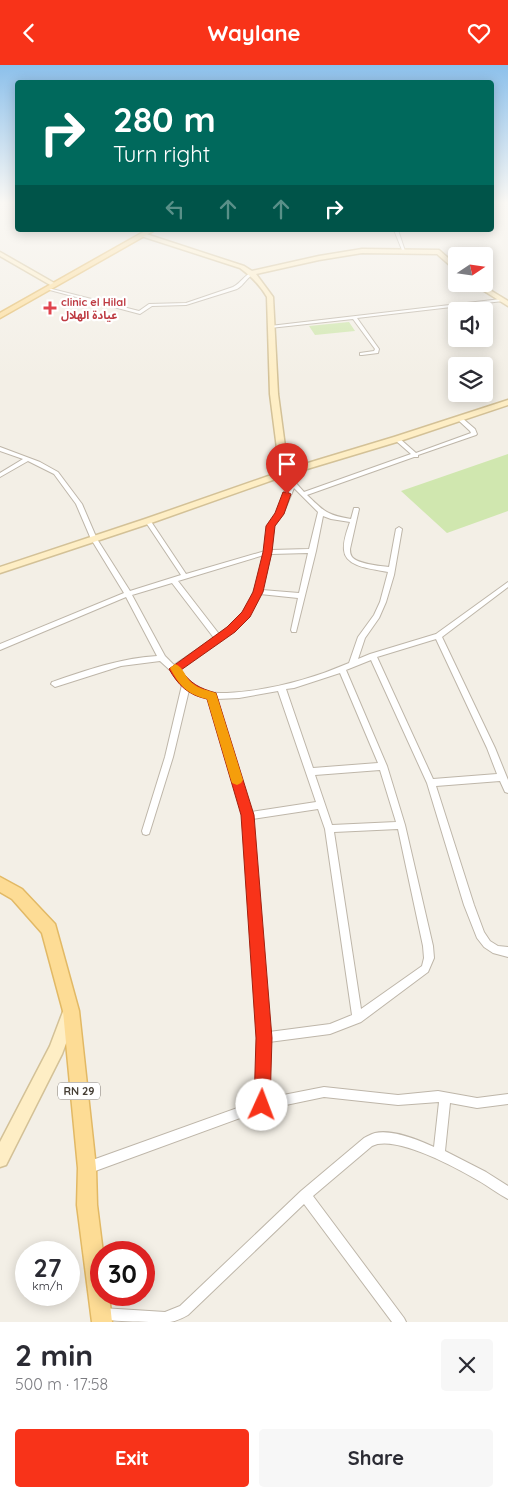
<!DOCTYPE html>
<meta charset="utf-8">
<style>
:root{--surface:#fff;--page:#f7f7f7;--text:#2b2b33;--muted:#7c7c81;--accent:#f83319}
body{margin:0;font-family:Quicksand,"Noto Sans Arabic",sans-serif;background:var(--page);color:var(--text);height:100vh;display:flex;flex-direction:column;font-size:19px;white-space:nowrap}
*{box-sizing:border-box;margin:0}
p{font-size:16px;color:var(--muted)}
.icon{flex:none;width:28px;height:28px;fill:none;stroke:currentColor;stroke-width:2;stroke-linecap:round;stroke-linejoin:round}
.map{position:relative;height:1257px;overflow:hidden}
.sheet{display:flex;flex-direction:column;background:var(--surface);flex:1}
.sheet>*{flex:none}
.hud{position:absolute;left:15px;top:15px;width:479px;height:152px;border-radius:5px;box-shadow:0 2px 12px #0003;background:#00695c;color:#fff;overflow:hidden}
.needle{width:32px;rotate:77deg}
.tools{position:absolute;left:448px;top:182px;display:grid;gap:10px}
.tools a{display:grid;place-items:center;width:45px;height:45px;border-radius:5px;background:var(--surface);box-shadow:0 2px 12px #0003;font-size:25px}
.speed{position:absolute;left:15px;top:1176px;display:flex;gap:10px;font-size:25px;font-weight:700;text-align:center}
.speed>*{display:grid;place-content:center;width:65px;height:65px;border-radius:50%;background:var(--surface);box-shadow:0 2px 12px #0003;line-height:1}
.speed small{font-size:12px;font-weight:400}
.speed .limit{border:8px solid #d22;background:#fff;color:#111}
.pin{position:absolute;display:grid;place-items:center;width:42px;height:42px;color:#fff;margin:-51px -21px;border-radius:50% 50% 50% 0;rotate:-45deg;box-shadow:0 0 5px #0007}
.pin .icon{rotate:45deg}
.me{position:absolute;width:55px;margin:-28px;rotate:2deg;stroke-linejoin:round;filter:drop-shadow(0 0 4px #0008)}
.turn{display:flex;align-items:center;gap:18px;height:105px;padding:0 15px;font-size:22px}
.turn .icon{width:65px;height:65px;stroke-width:2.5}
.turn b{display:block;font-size:35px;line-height:42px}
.lanes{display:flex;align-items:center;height:48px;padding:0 15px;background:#0003;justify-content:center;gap:25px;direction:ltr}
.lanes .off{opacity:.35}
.round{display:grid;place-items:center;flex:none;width:52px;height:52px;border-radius:5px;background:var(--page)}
.summary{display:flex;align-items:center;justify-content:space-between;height:85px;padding:0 15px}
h1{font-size:30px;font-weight:800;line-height:38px}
.action{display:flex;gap:10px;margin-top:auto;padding:10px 15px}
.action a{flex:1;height:58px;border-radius:5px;background:var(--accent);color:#fff;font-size:20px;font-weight:800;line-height:58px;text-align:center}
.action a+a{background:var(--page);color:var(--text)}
header{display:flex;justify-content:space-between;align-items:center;height:65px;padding:0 15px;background:var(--accent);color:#fff;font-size:22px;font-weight:800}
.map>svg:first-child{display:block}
</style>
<header><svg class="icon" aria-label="back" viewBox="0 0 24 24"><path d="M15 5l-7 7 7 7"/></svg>Waylane<svg class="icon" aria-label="heart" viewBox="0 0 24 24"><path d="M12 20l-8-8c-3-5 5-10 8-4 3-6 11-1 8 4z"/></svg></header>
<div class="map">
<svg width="508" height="1257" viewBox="0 0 508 1257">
<rect width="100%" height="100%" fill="#f3efe6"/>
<!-- green -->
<path fill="#d0e7af" d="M 349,257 L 355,266 L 315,270 L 309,261 Z
M 508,389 L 508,446 L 447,468 L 401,426 Z"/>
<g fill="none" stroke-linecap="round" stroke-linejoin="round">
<!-- street casing -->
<g stroke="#beb6a9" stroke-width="2">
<path id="street" d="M 394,165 L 398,165 L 405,186 L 402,185 Z
M 253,207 L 255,208 L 254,209 C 247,212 244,220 237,224 L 186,240 L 152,241 L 140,249 L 46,224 L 48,223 L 139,246 L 149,239 L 186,238 L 233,222 C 241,218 244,210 253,207 Z
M 501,234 L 503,234 L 503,236 L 357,253 L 379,284 L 378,288 L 362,290 L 360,290 L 360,288 L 374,286 L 375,284 L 353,254 L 270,263 L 268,262 L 270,261 Z
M 457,352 L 461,352 L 475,364 L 477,369 L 476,370 L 418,390 L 418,392 L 414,392 L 307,430 C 324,446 326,450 351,454 L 354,443 L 358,443 L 359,444 L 350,484 C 350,487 350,489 352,492 C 358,499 380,501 389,502 L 396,464 L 399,462 L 402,464 L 394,510 L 386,537 L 379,553 L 365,573 L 358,594 L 370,589 L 436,569 L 508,517 L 508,522 L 442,572 L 495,683 L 508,715 L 508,728 L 505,727 L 500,716 L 436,721 L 474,840 L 484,867 L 490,876 L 498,881 L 508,882 L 508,892 L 493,888 L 484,882 L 477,873 L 464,840 L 427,718 L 371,595 L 346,605 L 387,701 L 405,760 L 433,881 L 434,893 L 428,907 L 361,957 L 330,969 L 269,977 L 268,1033 L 324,1022 L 398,1030 L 438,1026 L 477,1033 L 508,1029 L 508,1039 L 477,1043 L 450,1038 L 445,1086 L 486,1107 L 508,1121 L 508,1134 C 498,1129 488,1121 479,1116 C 457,1103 395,1069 372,1081 L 313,1131 L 404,1253 L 406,1257 L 392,1257 L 304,1139 L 188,1250 C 183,1253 176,1256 170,1257 C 156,1257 109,1257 98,1253 L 96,1249 L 98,1245 L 102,1243 L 165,1247 L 180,1241 L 301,1126 L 364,1073 C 368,1071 371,1069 375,1068 C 392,1064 419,1075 434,1082 L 439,1037 L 398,1040 L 324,1032 L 262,1045 L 87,1109 L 83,1107 L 81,1103 L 83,1099 L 87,1097 L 257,1036 L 259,973 L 244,751 L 209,633 L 196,630 L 189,625 L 173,692 L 150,766 L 149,769 L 146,770 L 143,769 L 142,766 L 165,692 L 182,620 L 171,606 L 160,596 L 121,601 L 55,622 L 51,619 L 52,617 C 87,605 121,593 157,591 L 126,532 L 0,585 L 0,579 L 124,528 L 91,474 L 76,439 L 54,409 L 28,396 L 0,412 L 0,408 L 23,394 L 0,386 L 0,382 L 40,397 L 58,407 L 82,439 L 97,474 L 130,526 L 181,510 L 145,456 L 146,455 L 150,455 L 186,509 L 265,486 L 268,461 L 277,449 L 290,419 L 281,408 L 282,407 L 286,407 L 304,427 L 411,389 L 395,375 L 395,373 L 399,373 L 416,388 L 471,368 L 470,366 L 457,354 ZM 294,423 L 318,447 L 309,484 L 271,485 L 274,461 L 283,449 ZM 323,451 L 331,454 L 350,457 C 347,466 343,476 344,485 C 345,503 375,504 388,507 L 380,537 L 374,550 L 358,572 L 349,598 C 312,614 268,626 227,628 C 218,628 209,629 201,625 C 190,621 185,613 178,605 L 233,567 L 248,551 L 260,529 L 298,533 L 291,565 L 292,567 L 296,567 L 316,486 ZM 308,488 L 299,528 L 262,525 L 271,489 ZM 264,490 C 255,525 251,548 219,569 L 178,516 ZM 172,518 L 214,573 L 174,600 L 165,591 L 132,530 ZM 436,574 L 487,683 L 497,709 L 433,714 L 377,592 ZM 340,608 L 378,698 L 313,703 L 286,624 L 294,623 ZM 278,626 L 316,737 L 251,747 L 217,634 L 239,633 ZM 380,705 L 396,757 L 332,760 L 315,710 ZM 318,744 L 325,764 L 352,950 L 330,959 L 269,967 L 252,754 ZM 398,764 L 423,881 L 424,893 L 422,901 L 361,944 L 334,767 Z"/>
</g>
<!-- secondary casing -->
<g stroke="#d3c197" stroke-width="3">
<path id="secondary" d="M 143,168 L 244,201 L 252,206 L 319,191 L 362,184 L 439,185 L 456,200 L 456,205 L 454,204 L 437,189 L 362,188 L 319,195 L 256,209 L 273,232 L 278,329 L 288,404 L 394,372 L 508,335 L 508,340 L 400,376 L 287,410 L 151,458 L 0,508 L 0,502 L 145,454 L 280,407 L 270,329 L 267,232 C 260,220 251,211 240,203 L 141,171 Z
M 0,187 L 56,219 L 57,220 L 52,221 L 0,191 Z
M 473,219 L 480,219 L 508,236 L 508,241 Z
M 69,941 L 74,944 L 77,949 L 62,989 L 6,1100 L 0,1102 L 0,1077 L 50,981 L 64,944 Z"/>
</g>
<!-- primary casing -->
<g stroke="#e2b965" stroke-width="3">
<path id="primary" d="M 147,165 L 155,165 L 0,253 L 0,248 Z
M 0,812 L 22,824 L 55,859 L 79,946 L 96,1103 L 97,1140 L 103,1188 L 101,1188 L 101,1230 L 109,1230 L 112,1257 L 92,1257 L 77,1140 L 78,1103 L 63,946 L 42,868 L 12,834 L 0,827 Z"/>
</g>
<!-- street -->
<use href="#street" fill="#fff" fill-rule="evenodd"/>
<!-- secondary -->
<use href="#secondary" fill="#feeec5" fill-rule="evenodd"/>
<!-- primary -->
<use href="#primary" fill="#fddc95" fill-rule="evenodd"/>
</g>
<!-- sky -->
<linearGradient id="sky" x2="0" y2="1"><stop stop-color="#8cc0eb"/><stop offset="0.44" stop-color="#faf8f4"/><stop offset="1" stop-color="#faf8f4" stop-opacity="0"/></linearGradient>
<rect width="508" height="313" fill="url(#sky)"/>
<!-- route -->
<path fill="#f83319" stroke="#a12110" d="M 283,427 L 287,427 L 291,429 L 284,449 L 275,461 L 272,487 L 263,527 L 250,552 L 235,567 L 181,605 C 191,619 199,623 216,628 L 217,631 L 254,750 L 272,973 L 270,1040 L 268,1046 L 262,1048 L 256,1046 L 254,1040 L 256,973 L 241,750 L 207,634 C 188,630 178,620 169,604 L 227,562 L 242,547 L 253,527 L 263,487 L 266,461 L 275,448 Z"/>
<!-- slow -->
<path fill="#f59e0b" d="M 175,599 C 184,602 185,613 192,618 C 199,624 207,625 216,628 L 243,715 L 241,718 L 237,720 L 232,718 L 231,715 L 207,634 C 188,630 179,620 170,603 Z"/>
<!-- markers -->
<path fill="#e0444e" stroke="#fff" stroke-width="2" d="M47.5 235.5h5v5h5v5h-5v5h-5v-5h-5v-5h5z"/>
<g text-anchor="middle" stroke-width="4.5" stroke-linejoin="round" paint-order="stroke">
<!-- far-health labels -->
<g font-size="11" font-weight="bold" fill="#be3a42" stroke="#fff" text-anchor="start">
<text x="61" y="241">clinic el Hilal<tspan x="61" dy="13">عيادة الهلال</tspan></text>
</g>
<!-- shield labels -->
<rect fill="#fff" stroke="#7e7972" stroke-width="1" x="58" y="1017.5" width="42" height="17" rx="4"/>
<g font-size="11" font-weight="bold" fill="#463f35">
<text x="79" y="1030">RN 29</text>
</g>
</g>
</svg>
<div class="tools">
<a><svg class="needle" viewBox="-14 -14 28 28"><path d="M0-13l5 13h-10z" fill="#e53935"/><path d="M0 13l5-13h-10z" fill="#7c7c81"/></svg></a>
<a><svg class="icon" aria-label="sound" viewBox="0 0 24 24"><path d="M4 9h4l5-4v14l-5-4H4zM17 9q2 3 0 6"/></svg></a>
<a><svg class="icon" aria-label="layers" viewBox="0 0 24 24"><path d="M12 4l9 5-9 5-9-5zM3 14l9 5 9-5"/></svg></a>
</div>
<div class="speed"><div>27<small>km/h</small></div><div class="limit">30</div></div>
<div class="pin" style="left:287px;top:429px;background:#d93025"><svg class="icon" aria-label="arrive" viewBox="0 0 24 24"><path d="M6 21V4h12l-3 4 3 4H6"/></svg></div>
<svg class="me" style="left:262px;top:1040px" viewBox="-20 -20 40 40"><circle r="19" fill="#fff"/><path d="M0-13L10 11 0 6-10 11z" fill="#f83319"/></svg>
<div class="hud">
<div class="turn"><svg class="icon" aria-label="right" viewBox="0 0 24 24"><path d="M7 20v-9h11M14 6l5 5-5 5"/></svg><div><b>280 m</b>Turn right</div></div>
<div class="lanes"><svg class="icon off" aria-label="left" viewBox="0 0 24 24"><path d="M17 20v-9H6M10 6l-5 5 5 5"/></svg><svg class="icon off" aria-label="ahead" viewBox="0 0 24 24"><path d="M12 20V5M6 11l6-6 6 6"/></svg><svg class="icon off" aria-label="ahead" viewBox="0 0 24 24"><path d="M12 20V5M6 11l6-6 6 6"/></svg><svg class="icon" aria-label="right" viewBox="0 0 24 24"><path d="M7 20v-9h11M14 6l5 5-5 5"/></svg></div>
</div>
</div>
<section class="sheet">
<div class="summary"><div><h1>2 min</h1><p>500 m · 17:58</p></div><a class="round"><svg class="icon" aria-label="close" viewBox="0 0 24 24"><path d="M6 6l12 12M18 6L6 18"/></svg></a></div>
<div class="action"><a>Exit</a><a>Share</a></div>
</section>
